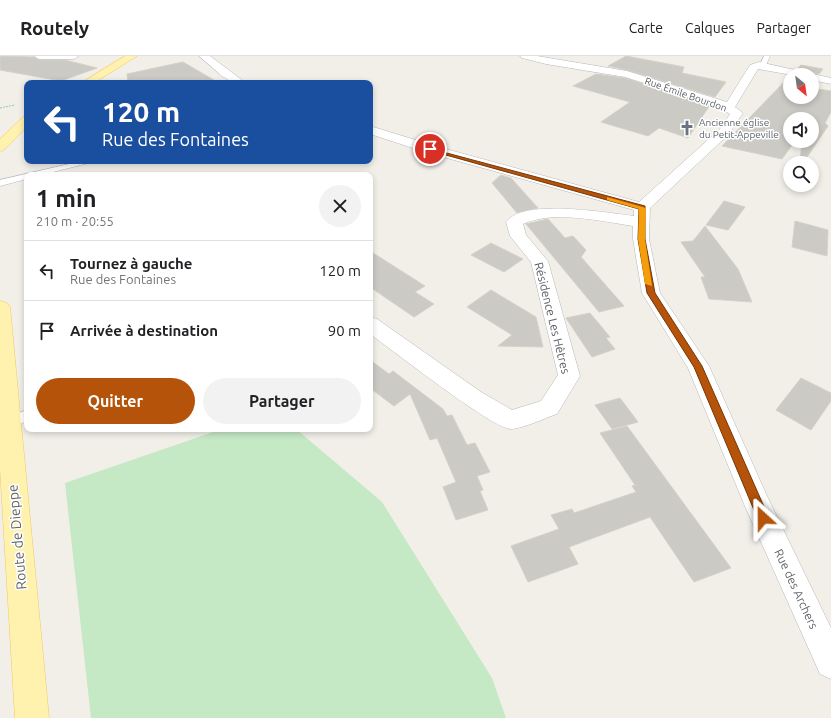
<!DOCTYPE html>
<html lang="fr">
<meta charset="utf-8">
<style>
:root{--surface:#fff;--page:#f2f2f2;--text:#202124;--muted:#757577;--line:#e0e0e0;--accent:#b45309}
body{margin:0;font-family:Ubuntu,sans-serif;background:var(--page);color:var(--text);height:100vh;display:flex;flex-direction:column;font-size:15px;white-space:nowrap}
*{box-sizing:border-box;margin:0}
p{font-size:13px;color:var(--muted)}
.icon{flex:none;width:22px;height:22px;fill:none;stroke:currentColor;stroke-width:2;stroke-linecap:round;stroke-linejoin:round}
.map{position:relative;flex:1;overflow:hidden}
.sheet{position:absolute;left:24px;top:116px;width:349px;height:260px;display:flex;flex-direction:column;background:var(--surface);border-radius:8px;box-shadow:0 2px 6px #0003}
.sheet>*{flex:none}
.banner{position:absolute;left:24px;top:24px;width:349px;height:84px;border-radius:8px;box-shadow:0 2px 6px #0003;background:#1a4fa0;color:#fff;overflow:hidden}
.needle{width:26px;rotate:151deg}
.controls{position:absolute;left:783px;top:12px;display:grid;gap:8px}
.controls a{display:grid;place-items:center;width:36px;height:36px;border-radius:50%;background:var(--surface);box-shadow:0 2px 6px #0003;font-size:20px}
.pin{position:absolute;display:grid;place-items:center;width:34px;height:34px;color:#fff;margin:-17px;border:2px solid #fff;border-radius:50%;box-shadow:0 1px 4px #0007}
.me{position:absolute;width:44px;margin:-22px;rotate:336deg;stroke-linejoin:round;filter:drop-shadow(0 0 3px #0008)}
.turn{display:flex;align-items:center;gap:14px;height:84px;padding:0 12px;font-size:18px}
.turn .icon{width:52px;height:52px;stroke-width:2.5}
.turn b{display:block;font-size:28px;line-height:34px}
.round{display:grid;place-items:center;flex:none;width:42px;height:42px;border-radius:21px;background:var(--page)}
.headline{display:flex;align-items:center;justify-content:space-between;height:68px;padding:0 12px}
h1{font-size:24px;font-weight:600;line-height:30px}
.primary-button{display:flex;gap:8px;margin-top:auto;padding:8px 12px}
.primary-button a{flex:1;height:46px;border-radius:24px;background:var(--accent);color:#fff;font-size:16px;font-weight:600;line-height:46px;text-align:center}
.primary-button a+a{background:var(--page);color:var(--text)}
ul{padding:0;list-style:none}
li{display:flex;align-items:center;gap:12px;height:60px;padding:0 12px;border-top:1px solid var(--line)}
li div{flex:1}
li b{display:block;font-size:15px}
li em{font-style:normal}
header{display:flex;align-items:center;gap:24px;box-sizing:border-box;height:56px;padding:0 20px;background:var(--surface);border-bottom:1px solid var(--line)}
header strong{font-size:19px}
nav{display:flex;gap:22px;margin-inline-start:auto;font-size:14px}
.map>svg:first-child{display:block}
</style>
<header>
<strong>Routely</strong>
<nav><a>Carte</a><a>Calques</a><a>Partager</a></nav>
</header>
<div class="map">
<svg width="831" height="662" viewBox="0 0 831 662">
<rect width="100%" height="100%" fill="#f1efe8"/>
<!-- green -->
<path fill="#c5e8c5" d="M 222,373 L 296,373 L 382,446 L 492,622 L 506,662 L 91,662 L 65,427 Z"/>
<!-- building -->
<path fill="#cccac5" stroke="#d6d1c6" d="M 0,0 L 33,1 L 39,4 L 65,4 L 97,12 L 61,25 L 0,14 Z
M 626,0 L 684,11 L 682,17 L 726,26 L 715,41 L 627,14 L 608,10 Z
M 183,6 L 219,27 L 128,27 L 127,18 Z
M 801,9 L 823,13 L 819,18 L 797,13 Z
M 596,18 L 625,22 L 710,49 L 688,82 L 659,72 L 648,80 L 601,66 L 630,46 L 573,30 Z
M 790,20 L 790,41 L 812,41 L 812,32 L 831,35 L 831,56 L 825,67 L 828,70 L 803,107 L 800,107 L 802,85 L 812,85 L 812,63 L 790,63 L 790,85 L 795,85 L 782,103 L 722,90 Z
M 501,119 L 511,122 L 538,152 L 517,157 L 492,127 Z
M 724,145 L 745,151 L 728,174 L 706,169 Z
M 548,163 L 565,182 L 573,180 L 586,194 L 581,201 L 624,250 L 599,256 L 526,168 Z
M 795,165 L 828,174 L 827,200 L 792,191 Z
M 705,170 L 738,213 L 752,246 L 709,243 L 701,221 L 705,221 L 681,186 L 693,185 Z
M 491,187 L 523,203 L 504,216 L 471,199 Z
M 370,195 L 425,230 L 415,236 L 434,248 L 414,261 L 370,231 Z
M 491,234 L 536,261 L 543,291 L 498,290 L 512,279 L 467,251 Z
M 590,257 L 610,281 L 606,282 L 615,293 L 592,301 L 566,262 Z
M 370,304 L 389,318 L 393,315 L 443,353 L 447,360 L 452,359 L 467,389 L 475,387 L 490,416 L 477,420 L 483,434 L 480,435 L 488,454 L 456,464 L 443,431 L 456,426 L 437,382 L 430,384 L 410,338 L 394,350 L 370,332 Z
M 801,322 L 831,337 L 831,345 L 811,374 L 776,354 Z
M 620,342 L 638,366 L 612,373 L 595,349 Z
M 627,370 L 731,512 L 694,526 L 650,461 L 569,491 L 578,508 L 528,526 L 511,490 L 559,473 L 551,459 L 572,453 L 574,457 L 636,436 L 632,430 L 635,429 L 600,377 Z"/>
<g fill="none" stroke-linecap="round" stroke-linejoin="round">
<!-- service casing -->
<g stroke="#b5b8bc" stroke-width="1">
<path id="service" d="M 764,0 L 770,0 L 766,9 L 763,11 L 760,9 Z
M 82,105 L 97,105 L 41,119 L 27,119 L 27,123 L 0,130 L 0,124 Z
M 27,354 L 27,365 L 9,373 L 4,371 L 2,367 L 4,363 Z"/>
</g>
<!-- minor casing -->
<g stroke="#b5b8bc" stroke-width="1">
<path id="minor" d="M 34,0 L 79,0 L 74,3 L 39,3 Z
M 199,0 L 210,0 L 246,27 L 234,27 L 222,20 Z
M 520,0 L 537,0 L 627,15 L 727,46 L 750,9 L 759,6 L 831,22 L 831,28 L 812,24 L 812,19 L 792,19 L 758,13 L 735,51 L 743,57 L 728,79 L 650,152 L 649,183 L 660,237 L 709,310 L 767,440 L 831,572 L 831,623 L 820,618 L 744,448 L 688,312 L 642,237 L 633,183 L 633,170 C 601,165 553,154 523,168 L 526,179 L 548,205 L 580,320 L 557,358 C 545,362 522,373 511,373 C 494,374 390,292 370,278 L 370,261 L 377,263 L 481,336 L 512,354 L 541,345 L 558,319 L 531,206 L 510,180 L 506,166 C 523,142 608,157 634,160 L 634,154 L 425,96 L 370,78 L 370,70 L 435,90 L 639,146 L 720,73 L 730,58 L 717,50 L 625,21 L 546,8 L 522,2 Z"/>
</g>
<!-- primary casing -->
<g stroke="#f2c960" stroke-width="1">
<path id="primary" d="M 125,0 L 137,0 L 94,27 L 81,27 Z
M 27,60 L 27,70 C 21,76 6,94 0,96 L 0,83 L 23,61 Z
M 0,245 L 7,247 L 10,251 L 49,662 L 15,662 L 0,412 Z"/>
</g>
<!-- path -->
<path stroke="#9cc7a9" stroke-width="1" stroke-dasharray="2 1" stroke-linecap="butt" d="M 0,52 L 15,49"/>
<!-- service -->
<use href="#service" fill="#fff" fill-rule="evenodd"/>
<!-- minor -->
<use href="#minor" fill="#fff" fill-rule="evenodd"/>
<!-- primary -->
<use href="#primary" fill="#fff2af" fill-rule="evenodd"/>
</g>
<!-- route -->
<path fill="#b45309" stroke="#753606" d="M 428,92 L 645,150 L 645,183 L 655,237 L 702,310 L 769,462 L 767,466 L 763,467 L 759,466 L 694,311 L 647,237 L 638,183 L 639,153 L 428,94 Z"/>
<!-- slow -->
<path fill="#f59e0b" d="M 607,141 L 646,152 L 645,183 L 652,230 L 645,228 L 638,183 L 639,153 L 607,144 Z"/>
<!-- icons -->
<defs>
<g id="church-bare" transform="scale(1.2)"><path d="M-1.2-6h2.4v3.5h3.3v2.4h-3.3V6h-2.4V-.1h-3.3v-2.4h3.3Z" fill="#6b7280" stroke="#fff" stroke-width="2.5" paint-order="stroke"/></g>
</defs>
<g fill-rule="evenodd">
<use href="#church-bare" x="687" y="72"/>
</g>
<g text-anchor="middle" stroke-width="3" stroke-linejoin="round" paint-order="stroke">
<!-- far-street labels -->
<g font-size="10" fill="#5f6368" stroke="#fff">
<text transform="translate(686 38) rotate(19)" y="4">Rue Émile Bourdon</text>
</g>
<!-- far-worship labels -->
<g font-size="10" fill="#5b616d" stroke="#fff" text-anchor="start">
<text x="699" y="70">Ancienne église<tspan x="699" dy="12">du Petit-Appeville</tspan></text>
</g>
<!-- street labels -->
<g font-size="12" fill="#5f6368" stroke="#fff">
<text transform="translate(552 262) rotate(76)" y="4">Résidence Les Hêtres</text>
<text transform="translate(796 533) rotate(65)" y="4">Rue des Archers</text>
</g>
<!-- near-street labels -->
<g font-size="14" fill="#5f6368" stroke="#fff">
<text transform="translate(17 481) rotate(-95)" y="5">Route de Dieppe</text>
</g>
</g>
</svg>
<div class="controls">
<a><svg class="needle" viewBox="-14 -14 28 28"><path d="M0-13l5 13h-10z" fill="#e53935"/><path d="M0 13l5-13h-10z" fill="#757577"/></svg></a>
<a><svg class="icon" aria-label="sound" viewBox="0 0 24 24"><path d="M4 9h4l5-4v14l-5-4H4zM17 9q2 3 0 6"/></svg></a>
<a><svg class="icon" aria-label="search" viewBox="0 0 24 24"><circle cx="10" cy="10" r="6"/><path d="M15 15l6 6"/></svg></a>
</div>
<div class="pin" style="left:430px;top:93px;background:#d93025"><svg class="icon" aria-label="arrive" viewBox="0 0 24 24"><path d="M6 21V4h12l-3 4 3 4H6"/></svg></div>
<svg class="me" style="left:763px;top:462px" viewBox="-20 -20 40 40"><path d="M0-17L14 15 0 8-14 15z" fill="#b45309" stroke="#fff" stroke-width="4"/></svg>
<div class="banner">
<div class="turn"><svg class="icon" aria-label="left" viewBox="0 0 24 24"><path d="M17 20v-9H6M10 6l-5 5 5 5"/></svg><div><b>120 m</b>Rue des Fontaines</div></div>
</div>
<section class="sheet">
<div class="headline"><div><h1>1 min</h1><p>210 m · 20:55</p></div><a class="round"><svg class="icon" aria-label="close" viewBox="0 0 24 24"><path d="M6 6l12 12M18 6L6 18"/></svg></a></div>
<ul>
<li><svg class="icon" aria-label="left" viewBox="0 0 24 24"><path d="M17 20v-9H6M10 6l-5 5 5 5"/></svg><div><b>Tournez à gauche</b><p>Rue des Fontaines</p></div><em>120 m</em></li>
<li><svg class="icon" aria-label="arrive" viewBox="0 0 24 24"><path d="M6 21V4h12l-3 4 3 4H6"/></svg><div><b>Arrivée à destination</b></div><em>90 m</em></li>
</ul>
<div class="primary-button"><a>Quitter</a><a>Partager</a></div>
</section>
</div>
